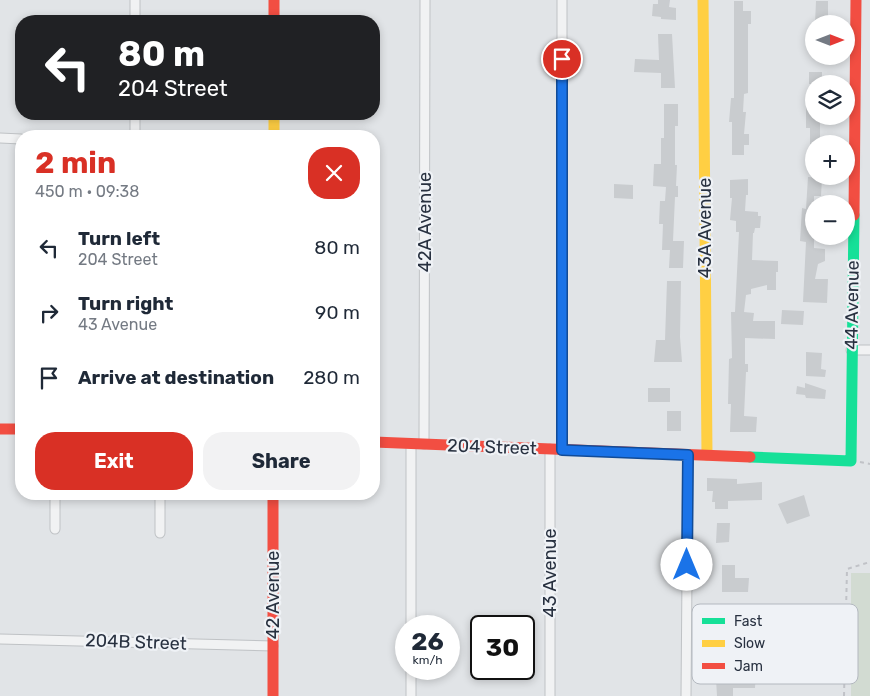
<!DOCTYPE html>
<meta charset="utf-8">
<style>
:root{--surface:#fff;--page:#f2f2f3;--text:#1f2937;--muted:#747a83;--accent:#d93025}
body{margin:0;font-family:Rubik,sans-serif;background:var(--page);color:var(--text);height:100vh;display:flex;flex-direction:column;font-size:19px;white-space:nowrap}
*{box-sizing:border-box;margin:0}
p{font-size:16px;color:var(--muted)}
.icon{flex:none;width:28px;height:28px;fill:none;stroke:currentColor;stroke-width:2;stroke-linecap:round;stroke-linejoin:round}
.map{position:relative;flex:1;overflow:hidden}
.panel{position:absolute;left:15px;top:130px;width:365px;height:370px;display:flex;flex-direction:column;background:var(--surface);border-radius:20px;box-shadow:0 2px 8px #0003}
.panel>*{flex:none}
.hud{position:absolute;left:15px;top:15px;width:365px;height:105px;border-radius:20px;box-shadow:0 2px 8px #0003;background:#202124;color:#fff;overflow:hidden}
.needle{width:32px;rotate:90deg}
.controls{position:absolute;left:805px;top:15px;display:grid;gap:10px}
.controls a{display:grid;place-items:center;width:50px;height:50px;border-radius:50%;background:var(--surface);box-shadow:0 2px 8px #0003;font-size:25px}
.speed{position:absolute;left:395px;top:615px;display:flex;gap:10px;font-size:25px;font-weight:700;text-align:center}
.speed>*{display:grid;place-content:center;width:65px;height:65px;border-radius:50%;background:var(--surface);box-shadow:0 2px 8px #0003;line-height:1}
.speed small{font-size:12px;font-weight:400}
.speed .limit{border:2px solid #111;border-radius:8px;background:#fff;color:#111}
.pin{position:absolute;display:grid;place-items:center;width:42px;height:42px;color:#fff;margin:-21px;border:2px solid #fff;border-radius:50%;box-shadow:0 1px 5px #0007}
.me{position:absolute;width:55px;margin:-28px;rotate:0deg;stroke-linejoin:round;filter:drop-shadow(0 0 4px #0008)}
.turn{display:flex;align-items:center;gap:18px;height:105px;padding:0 20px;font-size:22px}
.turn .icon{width:65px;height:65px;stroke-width:2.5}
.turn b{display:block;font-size:35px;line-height:42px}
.round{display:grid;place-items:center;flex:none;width:52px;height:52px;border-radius:20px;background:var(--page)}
.summary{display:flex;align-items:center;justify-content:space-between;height:85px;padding:0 20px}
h1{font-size:30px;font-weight:700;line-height:38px;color:var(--accent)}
.button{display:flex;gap:10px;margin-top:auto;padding:10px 20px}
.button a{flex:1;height:58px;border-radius:20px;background:var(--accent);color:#fff;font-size:20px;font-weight:700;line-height:58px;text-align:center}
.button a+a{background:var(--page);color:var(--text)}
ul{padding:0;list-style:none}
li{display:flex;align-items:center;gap:15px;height:65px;padding:0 20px}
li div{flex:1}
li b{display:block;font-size:19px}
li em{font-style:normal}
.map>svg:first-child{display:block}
</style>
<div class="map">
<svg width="870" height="696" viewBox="0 0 870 696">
<rect width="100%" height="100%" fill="#e1e4e7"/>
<!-- green -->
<path fill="#d2dbd2" d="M 851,573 L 870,573 L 870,696 L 851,696 Z"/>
<!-- building -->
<path fill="#c9cccf" d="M 658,0 L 670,0 L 669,7 L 676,8 L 676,20 L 661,19 L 661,17 L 652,16 L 653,4 L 658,4 Z
M 734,1 L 743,1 L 743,11 L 751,11 L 751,24 L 748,24 L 748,93 L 744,94 L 743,112 L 746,112 L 744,134 L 749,134 L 749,145 L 744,145 L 744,155 L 732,155 L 732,122 L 729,122 L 731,98 L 734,98 Z
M 816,1 L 828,1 L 828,24 L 815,24 Z
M 658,34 L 672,34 L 675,88 L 661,88 L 661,73 L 634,72 L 635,59 L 659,60 Z
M 809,72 L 822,72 L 822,84 L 809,84 Z
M 664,104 L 678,104 L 678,126 L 675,126 L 675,165 L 677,165 L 676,186 L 678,186 L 678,197 L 675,197 L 673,241 L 684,241 L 683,268 L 669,268 L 670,250 L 662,250 L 663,224 L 659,224 L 660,201 L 665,201 L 666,187 L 653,186 L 654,164 L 661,164 L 661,138 L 664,138 Z
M 806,107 L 814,107 L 814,116 L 820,116 L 820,144 L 810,144 L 810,128 L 806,128 Z
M 808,177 L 822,178 L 821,196 L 814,196 L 814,248 L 825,249 L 825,261 L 818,264 L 815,279 L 828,279 L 827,303 L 803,302 L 806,242 L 800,241 L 802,208 L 806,209 Z
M 748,179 L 748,195 L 746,195 L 745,211 L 758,212 L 758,216 L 761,216 L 760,228 L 755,228 L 754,233 L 753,233 L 752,260 L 778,261 L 778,272 L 776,272 L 776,290 L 767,290 L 767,285 L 751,289 L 751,294 L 746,295 L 744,312 L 754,313 L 753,321 L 775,321 L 775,339 L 745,338 L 745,364 L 748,364 L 748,372 L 746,372 L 744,416 L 757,417 L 756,432 L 730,432 L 731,404 L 728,404 L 729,359 L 732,358 L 731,312 L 735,312 L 739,232 L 736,232 L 736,221 L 730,220 L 732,198 L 730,198 L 730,180 Z
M 614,184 L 633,185 L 633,199 L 614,198 Z
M 667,281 L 681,281 L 680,337 L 682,362 L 654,362 L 656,340 L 665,340 Z
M 782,310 L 804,311 L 803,325 L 781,324 Z
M 806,352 L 822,353 L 821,369 L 826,370 L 825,377 L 806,376 Z
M 805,383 L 826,390 L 825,399 L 806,398 L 805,395 L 796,394 L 797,386 L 805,388 Z
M 648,388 L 670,388 L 670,402 L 648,402 Z
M 667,411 L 681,411 L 681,431 L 667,431 Z
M 707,478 L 737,479 L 737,484 L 762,482 L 762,500 L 728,501 L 728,509 L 715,509 L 715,502 L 712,502 L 713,491 L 707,491 Z
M 804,495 L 810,516 L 787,524 L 778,504 Z
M 717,523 L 730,523 L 729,542 L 716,543 Z
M 722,565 L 735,565 L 735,578 L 749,578 L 748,592 L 722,592 Z
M 775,633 L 787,643 L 780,653 L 784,656 L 770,676 L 756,668 L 755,688 L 733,688 L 733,696 L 717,696 L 716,679 L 714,679 L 714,667 L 723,667 L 724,657 L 738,659 L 738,665 L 755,667 L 753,667 Z"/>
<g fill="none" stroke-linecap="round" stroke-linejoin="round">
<!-- street casing -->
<g stroke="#bfc2c5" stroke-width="11">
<path id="street" d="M 135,21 L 135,0
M 135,136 L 135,114
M 0,138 L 21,139
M 851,350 L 870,350
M 424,444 L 425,0
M 550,449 L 550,696
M 562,450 L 562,0
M 55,529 L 55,494
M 160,533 L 160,494
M 411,626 L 411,444
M 0,639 L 273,646
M 411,696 L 411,669
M 686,696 L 688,455"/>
</g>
<!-- path -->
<path stroke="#c0c2c7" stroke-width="2" stroke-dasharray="4 4" stroke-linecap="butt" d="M 860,462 L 870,464
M 844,696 L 847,569 L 870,562"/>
<!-- street -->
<use href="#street" stroke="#f1f2f3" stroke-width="9"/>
<!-- fast -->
<path stroke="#16e098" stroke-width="11" d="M 750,457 L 851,461 L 854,215"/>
<!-- slow -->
<path stroke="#ffcf43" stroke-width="11" d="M 703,0 L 707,455
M 274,114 L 274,136"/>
<!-- jam -->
<path stroke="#f24e42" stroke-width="11" d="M 274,0 L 274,21
M 854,215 L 856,0
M 0,429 L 21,429
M 374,442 L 750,457
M 273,494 L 273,696"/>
</g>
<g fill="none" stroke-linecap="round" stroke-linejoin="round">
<!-- route casing -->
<g stroke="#114b97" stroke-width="12">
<path id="route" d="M 562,59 L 562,450 L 688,455 L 687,565"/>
</g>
<!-- route -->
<use href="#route" stroke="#1a73e8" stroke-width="9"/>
</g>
<g text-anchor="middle" stroke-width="4.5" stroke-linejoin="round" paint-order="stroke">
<!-- street labels -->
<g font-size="18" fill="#283140" stroke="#eff2f6">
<text transform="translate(425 222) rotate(-90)" y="6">42A Avenue</text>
<text transform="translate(705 228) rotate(-90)" y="6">43A Avenue</text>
<text transform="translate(852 305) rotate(-89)" y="6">44 Avenue</text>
<text transform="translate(492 447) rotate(2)" y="6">204 Street</text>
<text transform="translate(550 573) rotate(-90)" y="6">43 Avenue</text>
<text transform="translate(273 595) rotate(-90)" y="6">42 Avenue</text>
<text transform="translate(136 642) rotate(2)" y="6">204B Street</text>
</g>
</g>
<!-- legend -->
<rect x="692" y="604" width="166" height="80" rx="8" fill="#eff2f6" stroke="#b3b8bf" stroke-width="1"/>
<rect x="702" y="618" width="23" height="6" fill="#16e098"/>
<rect x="702" y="640" width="23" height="7" fill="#ffcf43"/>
<rect x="702" y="663" width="23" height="6" fill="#f24e42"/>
<g font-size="14" fill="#283140">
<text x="734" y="626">Fast</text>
<text x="734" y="648">Slow</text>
<text x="734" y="671">Jam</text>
</g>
</svg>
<div class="controls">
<a><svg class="needle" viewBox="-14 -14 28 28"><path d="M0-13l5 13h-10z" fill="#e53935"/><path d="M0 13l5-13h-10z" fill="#747a83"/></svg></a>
<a><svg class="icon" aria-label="layers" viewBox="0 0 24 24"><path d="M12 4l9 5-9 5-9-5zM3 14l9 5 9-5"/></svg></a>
<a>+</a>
<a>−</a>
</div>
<div class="speed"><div>26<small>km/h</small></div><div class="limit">30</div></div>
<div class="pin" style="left:562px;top:59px;background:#d93025"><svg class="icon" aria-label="arrive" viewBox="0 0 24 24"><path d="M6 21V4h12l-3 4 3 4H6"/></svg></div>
<svg class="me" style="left:687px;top:565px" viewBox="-20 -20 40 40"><circle r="19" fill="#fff"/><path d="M0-13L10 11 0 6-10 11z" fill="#1a73e8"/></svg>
<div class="hud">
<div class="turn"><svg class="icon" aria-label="left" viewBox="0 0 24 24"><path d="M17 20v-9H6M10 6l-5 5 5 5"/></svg><div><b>80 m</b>204 Street</div></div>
</div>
<section class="panel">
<div class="summary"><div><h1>2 min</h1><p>450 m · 09:38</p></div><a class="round" style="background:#d93025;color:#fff"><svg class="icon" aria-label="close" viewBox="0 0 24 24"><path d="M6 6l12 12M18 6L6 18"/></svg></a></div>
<ul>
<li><svg class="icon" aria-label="left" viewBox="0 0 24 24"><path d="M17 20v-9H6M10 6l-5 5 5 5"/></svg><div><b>Turn left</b><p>204 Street</p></div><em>80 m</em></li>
<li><svg class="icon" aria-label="right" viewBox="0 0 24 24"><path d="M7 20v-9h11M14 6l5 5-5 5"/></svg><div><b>Turn right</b><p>43 Avenue</p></div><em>90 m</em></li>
<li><svg class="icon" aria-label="arrive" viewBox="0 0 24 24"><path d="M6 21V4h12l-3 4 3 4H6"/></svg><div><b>Arrive at destination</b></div><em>280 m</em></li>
</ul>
<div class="button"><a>Exit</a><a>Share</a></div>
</section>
</div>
